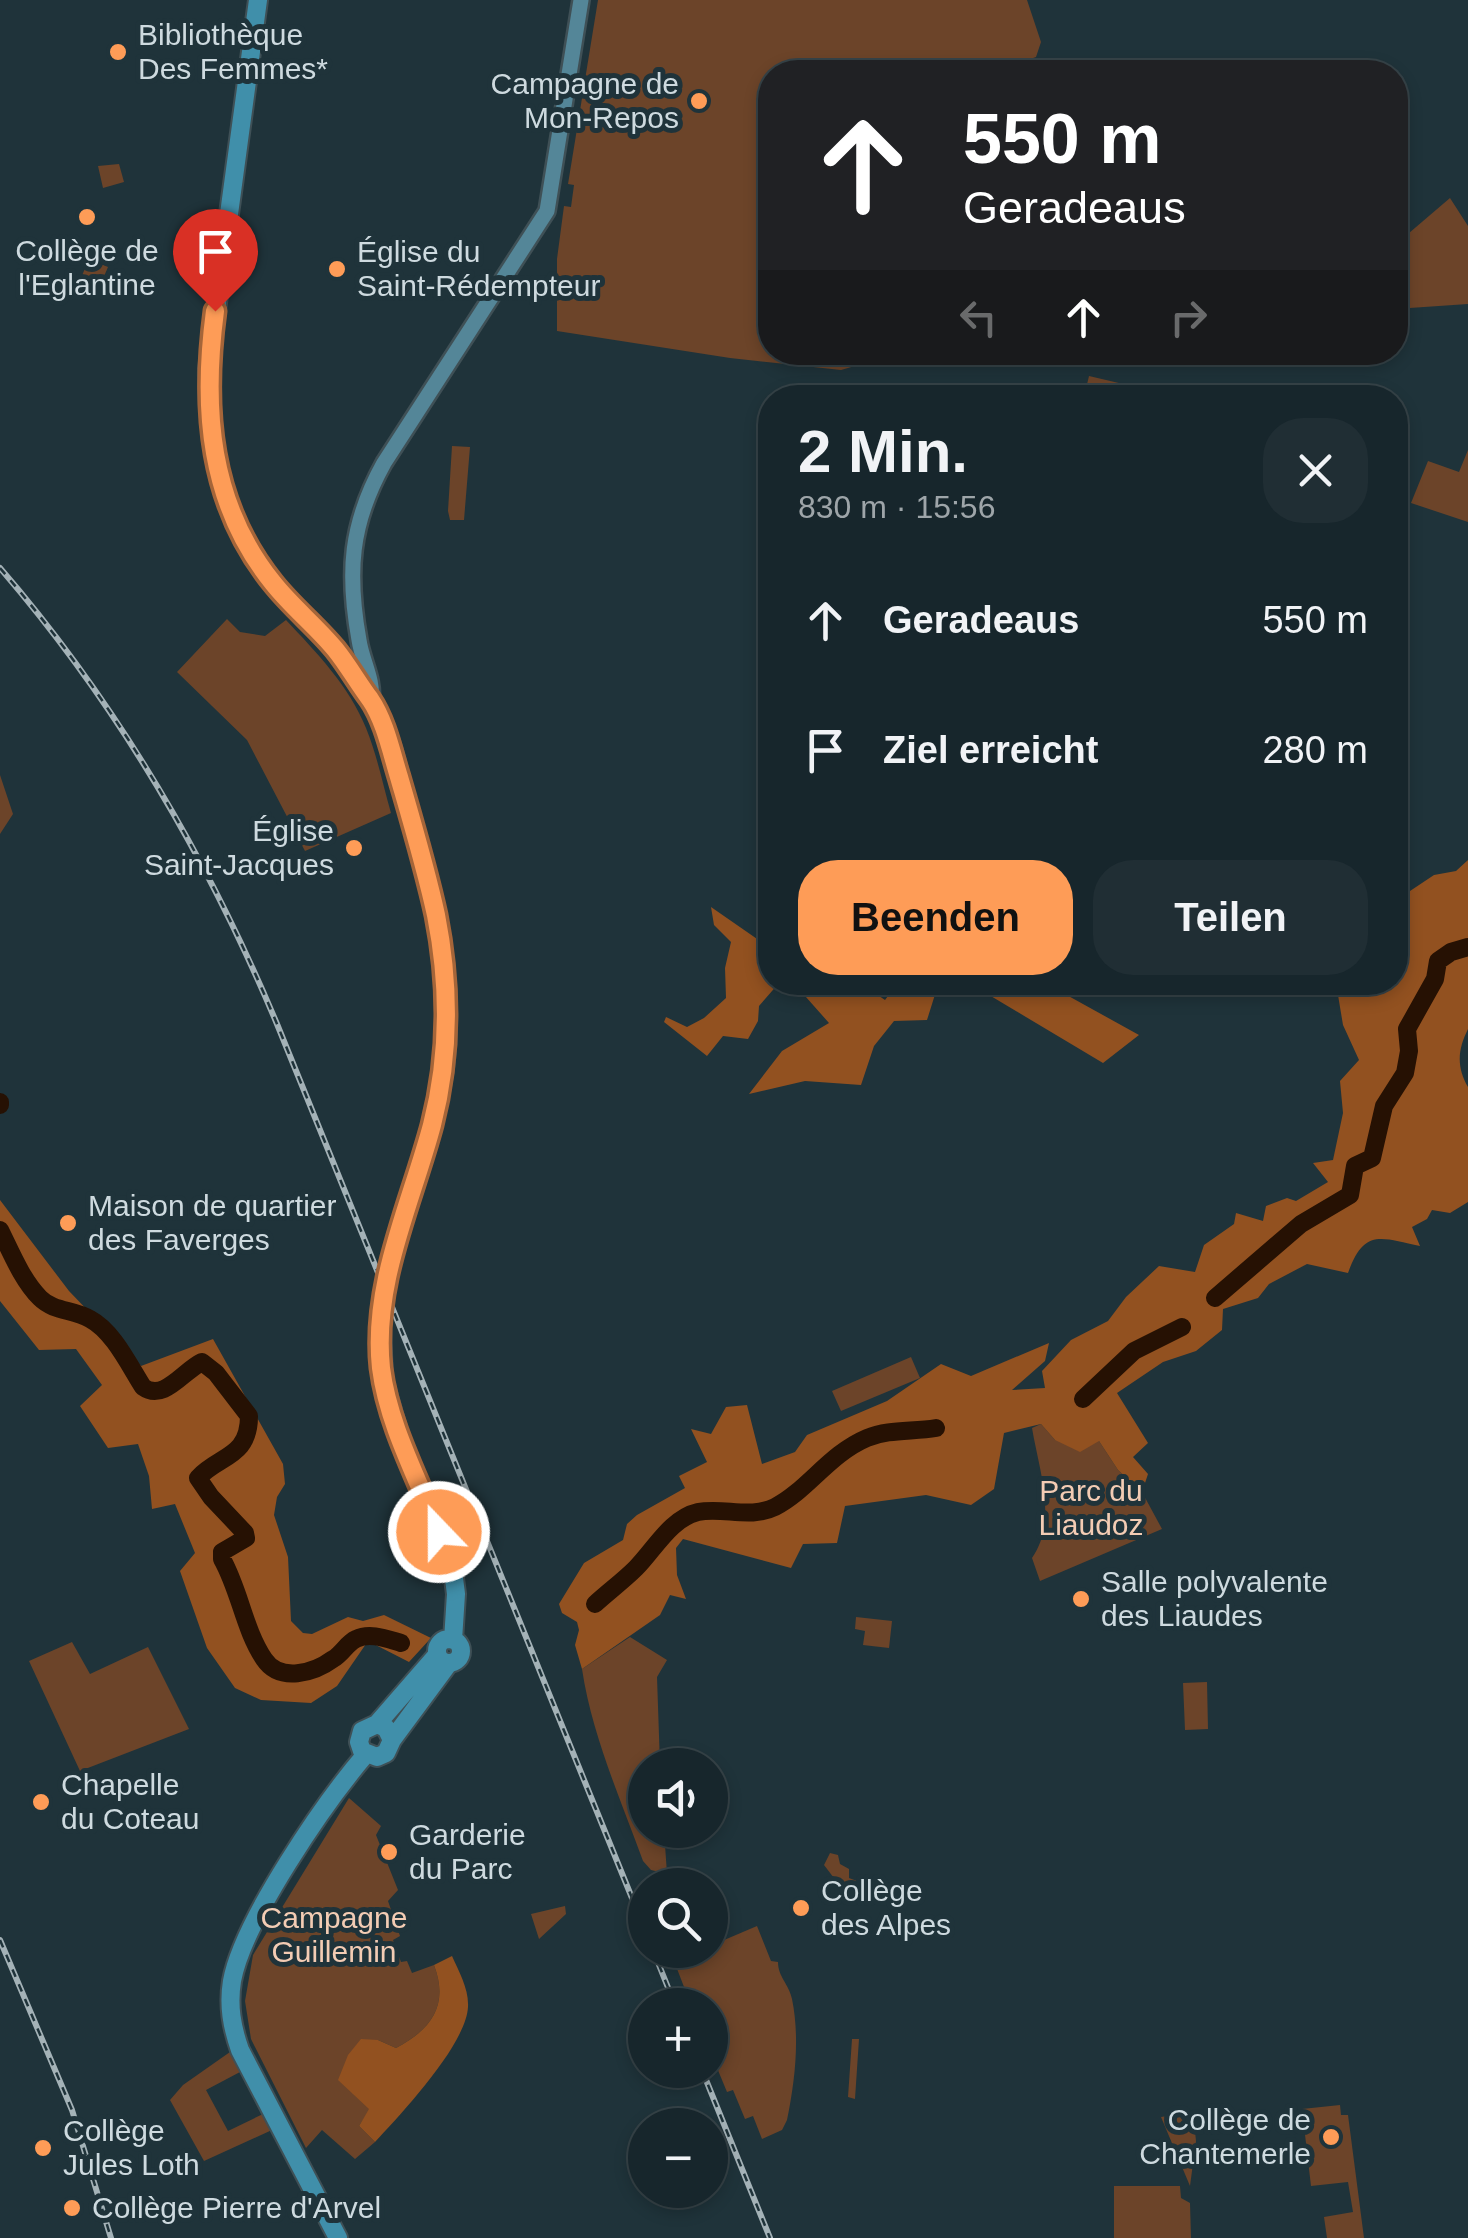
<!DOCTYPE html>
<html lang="de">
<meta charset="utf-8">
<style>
:root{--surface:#17262c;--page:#202e34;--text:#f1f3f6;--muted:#9ea5a9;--line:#364348;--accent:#fe9c57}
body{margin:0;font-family:Arial,sans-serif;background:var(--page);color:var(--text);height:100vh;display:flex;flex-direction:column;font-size:38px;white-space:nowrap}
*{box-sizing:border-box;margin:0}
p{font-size:32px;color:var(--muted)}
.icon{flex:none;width:55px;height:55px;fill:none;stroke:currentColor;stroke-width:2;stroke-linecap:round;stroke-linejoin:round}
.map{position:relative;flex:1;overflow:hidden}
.details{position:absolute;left:758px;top:385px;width:650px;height:610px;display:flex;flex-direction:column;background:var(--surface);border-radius:40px;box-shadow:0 5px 15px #0003,0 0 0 2px var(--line)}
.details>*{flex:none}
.banner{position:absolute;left:758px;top:60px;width:650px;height:305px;border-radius:40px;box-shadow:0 5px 15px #0003,0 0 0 2px var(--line);background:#202124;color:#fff;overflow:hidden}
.controls{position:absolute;left:628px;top:1748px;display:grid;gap:20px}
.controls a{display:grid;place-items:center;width:100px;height:100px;border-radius:50%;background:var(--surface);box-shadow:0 5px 15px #0003,0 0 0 2px var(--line);font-size:50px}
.pin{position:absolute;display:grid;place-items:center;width:85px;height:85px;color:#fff;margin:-102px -42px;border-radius:50% 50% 50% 0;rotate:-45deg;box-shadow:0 0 10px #0007}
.pin .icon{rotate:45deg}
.me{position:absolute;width:110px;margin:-55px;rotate:338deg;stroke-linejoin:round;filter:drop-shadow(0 0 8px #0008)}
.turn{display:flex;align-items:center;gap:35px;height:210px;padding:0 40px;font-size:45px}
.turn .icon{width:130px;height:130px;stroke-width:2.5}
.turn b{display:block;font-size:70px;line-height:85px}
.lanes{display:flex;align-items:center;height:95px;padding:0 40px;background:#0003;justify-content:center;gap:50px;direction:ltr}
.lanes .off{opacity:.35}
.round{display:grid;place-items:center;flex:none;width:105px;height:105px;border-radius:40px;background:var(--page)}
.head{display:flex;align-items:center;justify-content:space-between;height:170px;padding:0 40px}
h1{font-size:60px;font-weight:800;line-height:75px}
.primary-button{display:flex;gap:20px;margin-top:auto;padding:20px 40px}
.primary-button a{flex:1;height:115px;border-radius:40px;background:var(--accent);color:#111;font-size:40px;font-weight:800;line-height:115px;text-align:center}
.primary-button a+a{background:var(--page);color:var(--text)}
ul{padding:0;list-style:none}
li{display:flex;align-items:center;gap:30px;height:130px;padding:0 40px}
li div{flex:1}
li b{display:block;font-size:38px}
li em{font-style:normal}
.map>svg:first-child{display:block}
</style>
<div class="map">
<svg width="1468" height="2238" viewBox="0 0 1468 2238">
<rect width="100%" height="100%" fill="#1f333a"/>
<!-- green -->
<path fill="#6c4429" d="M 598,0 L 1027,0 L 1041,42 L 1036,57 L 993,72 L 770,72 L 770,352 L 900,353 L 841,370 L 730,358 L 557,331 L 557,259 L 564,206 L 571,207 L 574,185 L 568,184 Z
M 119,164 L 124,182 L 103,188 L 98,166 Z
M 1450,198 L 1468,226 L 1468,304 L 1395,309 L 1395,245 Z
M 89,259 L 108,267 L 97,293 L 78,285 Z
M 1089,376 L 1153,391 L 1152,397 L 1084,397 Z
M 452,446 L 470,447 L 464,520 L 450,520 L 448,511 Z
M 1468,450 L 1468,522 L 1411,503 L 1428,461 L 1459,472 Z
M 227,619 L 240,632 L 265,636 L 286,620 C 317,653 349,686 366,728 C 377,755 383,785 391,813 L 305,851 L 247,740 L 177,672 Z
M 0,775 L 13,814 L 0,834 Z
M 911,1357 L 920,1378 L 841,1411 L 832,1391 Z
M 1041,1424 L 1055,1440 L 1099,1441 L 1118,1470 L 1142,1492 L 1162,1529 L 1040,1581 L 1032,1558 C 1058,1521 1039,1470 1032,1428 Z
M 856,1617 L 892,1621 L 889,1648 L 863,1645 L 865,1631 L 855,1629 Z
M 630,1637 L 667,1660 L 657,1677 L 660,1765 L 645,1765 L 645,1830 L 664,1830 L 667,1874 L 651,1870 L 643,1861 C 620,1798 592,1735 582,1669 Z
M 72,1642 L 90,1674 L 148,1647 L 189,1729 L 80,1771 L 29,1661 Z
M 1207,1682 L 1208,1729 L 1185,1730 L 1183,1683 Z
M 349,1798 L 381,1826 L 376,1835 L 398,1890 L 388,1901 L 400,1936 L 393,1940 L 401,1962 L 407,1961 L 412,1973 L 434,1965 C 449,2005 432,2029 396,2048 L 378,2040 L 370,2109 L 359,2126 L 375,2142 L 355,2159 L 322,2130 L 306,2148 L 251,2039 L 245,2001 L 253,1955 Z
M 830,1853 L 838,1855 L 840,1864 L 849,1869 L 849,1878 L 857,1881 L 855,1891 L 861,1895 L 859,1900 L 846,1904 L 841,1900 L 843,1882 L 837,1882 L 824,1865 Z
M 565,1906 L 566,1914 L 539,1939 L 531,1914 Z
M 757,1926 L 771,1961 L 778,1962 C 778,1977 789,1984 792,1999 C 800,2038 795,2081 787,2120 L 782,2130 L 762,2139 L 753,2116 L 745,2119 L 733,2090 L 727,2092 L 710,2051 L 710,2005 L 691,2005 L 674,1961 L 701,1950 L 710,1950 L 710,1946 Z
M 852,2039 L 859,2039 L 855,2099 L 848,2097 Z
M 230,2052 L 240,2072 L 206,2090 L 228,2131 L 263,2114 L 272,2130 L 204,2161 L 170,2100 L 183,2085 Z
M 1340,2105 L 1341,2115 L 1348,2115 L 1364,2238 L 1327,2238 L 1324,2217 L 1353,2212 L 1348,2182 L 1311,2186 L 1302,2109 Z
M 1193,2112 L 1196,2141 L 1190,2186 L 1161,2117 Z
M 1114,2186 L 1180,2186 L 1181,2198 L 1190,2203 L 1191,2238 L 1114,2238 Z"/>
<!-- forest -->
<path fill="#925120" d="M 1468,860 L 1468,1029 C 1458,1049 1456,1066 1468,1087 L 1468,1202 L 1450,1213 L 1432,1210 L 1427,1219 L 1412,1227 L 1420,1246 C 1379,1237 1364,1229 1348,1273 L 1307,1264 L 1269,1284 L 1258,1298 L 1223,1309 L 1222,1330 L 1196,1351 L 1163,1362 L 1117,1393 L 1148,1443 L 1133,1457 L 1148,1474 L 1142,1492 L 1118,1470 L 1099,1441 L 1080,1452 L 1055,1440 L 1041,1424 L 1004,1433 L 994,1489 L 971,1505 L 926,1495 L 845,1506 L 837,1543 L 803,1544 L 791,1568 L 683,1539 L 676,1548 L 677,1575 L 686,1599 L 670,1595 L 660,1615 L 582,1669 L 575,1645 L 579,1630 L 577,1622 L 562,1613 L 559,1604 L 584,1563 L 623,1540 L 627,1524 L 637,1515 L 685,1488 L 679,1476 L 707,1462 L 691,1429 L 711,1434 L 726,1407 L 747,1405 L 762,1464 L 795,1452 L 807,1435 L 887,1401 L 941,1364 L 971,1376 L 1049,1343 L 1045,1361 L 1012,1390 L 1045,1388 L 1042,1371 L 1071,1340 L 1108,1321 L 1126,1297 L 1159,1266 L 1195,1272 L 1204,1245 L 1234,1224 L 1236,1213 L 1263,1221 L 1266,1206 L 1287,1198 L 1296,1201 L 1328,1182 L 1313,1163 L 1333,1160 L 1343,1113 L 1340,1081 L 1359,1060 L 1343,1025 L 1336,983 L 1395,982 L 1395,868 L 1410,891 L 1434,875 L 1456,871 Z
M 711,907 L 770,948 L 770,982 L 779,983 L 759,1006 L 758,1021 L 748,1039 L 723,1036 L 707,1056 L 664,1022 L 666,1017 L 687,1027 L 704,1018 L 726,998 L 725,968 L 731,942 L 714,925 Z
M 801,983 L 860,983 L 885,1000 L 898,983 L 955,983 L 938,985 L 927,1020 L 894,1021 L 874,1046 L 861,1085 L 805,1081 L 749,1094 L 782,1051 L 829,1023 L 798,988 Z
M 969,983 L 1045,983 L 1139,1035 L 1103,1063 Z
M 0,1200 L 69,1291 L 141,1366 L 213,1339 L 283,1464 L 285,1484 L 277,1497 L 274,1515 L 288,1557 L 291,1621 L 303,1633 L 312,1634 L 348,1617 L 363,1621 L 384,1615 L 431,1638 L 409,1662 L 368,1641 L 337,1686 L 311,1703 L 261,1700 L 235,1688 L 207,1648 L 180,1571 L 195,1553 L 175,1504 L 152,1509 L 149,1476 L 138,1444 L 108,1448 L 80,1406 L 102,1385 L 76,1349 L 39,1350 L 0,1301 Z
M 452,1956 C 459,1972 469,1989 468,2007 C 466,2045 401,2114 375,2142 L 359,2126 L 369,2109 L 338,2080 L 348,2055 L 361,2039 L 378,2040 L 396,2048 C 432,2029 449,2005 434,1965 Z"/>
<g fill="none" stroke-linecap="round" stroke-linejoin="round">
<!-- river -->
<path stroke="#261103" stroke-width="18" d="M 0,1102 L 0,1105
M 0,1230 C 11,1252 22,1280 40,1298 C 54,1312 73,1309 90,1319 C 113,1331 129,1365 143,1387 C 164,1402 183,1371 202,1362 L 216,1373 L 249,1416 C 249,1458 219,1455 198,1478 L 211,1497 L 245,1533 L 246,1538 L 222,1552 L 222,1559 C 240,1591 244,1629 264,1659 C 280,1683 314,1673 333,1659 C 342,1654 347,1643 356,1639 C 370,1632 387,1639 401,1643
M 1215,1298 L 1301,1224 L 1350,1195 L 1355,1166 L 1372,1158 L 1384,1106 L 1405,1073 L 1409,1051 L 1407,1029 L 1435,979 L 1438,961 L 1451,952 L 1468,947
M 1083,1399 L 1134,1351 L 1182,1327
M 595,1604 C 608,1592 623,1581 636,1568 C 654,1550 671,1518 698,1512 C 723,1507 751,1519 775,1507 C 808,1490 829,1454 867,1438 C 889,1429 913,1432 936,1428"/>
<!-- secondary casing -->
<g stroke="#3f5056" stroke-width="20">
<path id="secondary" d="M 371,701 C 374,679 362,661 359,640 C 347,573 350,524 384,463 L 547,211 L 581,0"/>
</g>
<!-- primary casing -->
<g stroke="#3f5056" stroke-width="22">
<path id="primary" d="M 258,0 L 208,369 C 207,446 223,521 272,582 C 291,606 315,625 335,649 C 348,665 357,683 369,699 C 392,730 399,777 409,813 C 433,896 456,981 444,1068 C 435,1133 410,1195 392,1258
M 383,1299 L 381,1327 L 383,1379 L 400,1438 L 452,1563 L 456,1594 L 453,1640
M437 1651a12 12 0 1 1 24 0a12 12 0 1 1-24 0Z
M 377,1724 L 386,1728 L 392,1740 L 386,1753 L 377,1757 L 362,1751 L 359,1742 L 362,1731 L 377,1724 L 437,1655
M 392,1740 L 449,1663
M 338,2238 L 240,2050 C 232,2027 228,2006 232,1981 C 243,1921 325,1802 366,1754"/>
</g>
<!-- secondary -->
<use href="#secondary" stroke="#548698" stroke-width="15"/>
<!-- primary -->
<use href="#primary" stroke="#408faa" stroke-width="18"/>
<!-- rail casing -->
<g stroke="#a4b2b7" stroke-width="6">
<path id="rail" d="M 0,568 C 118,705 207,857 277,1024 L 645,1930
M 0,1940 L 72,2110 L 111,2238
M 653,1950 L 675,2005
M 702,2070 L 770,2238"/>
</g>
<!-- rail -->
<use href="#rail" stroke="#1f333a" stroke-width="2.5" stroke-dasharray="8" stroke-linecap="butt"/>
<!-- primary-bridge casing -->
<g stroke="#3f5056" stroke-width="22" stroke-linecap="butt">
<path id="primary-bridge" d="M 383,1299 L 392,1258"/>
</g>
<!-- primary-bridge -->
<use href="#primary-bridge" stroke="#408faa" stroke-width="18"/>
</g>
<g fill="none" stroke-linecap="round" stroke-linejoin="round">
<!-- route casing -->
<g stroke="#a56539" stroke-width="25">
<path id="route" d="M 215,311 C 202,408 209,504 273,583 C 292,607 316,626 335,649 C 348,665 358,683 370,699 C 385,721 391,751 399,777 C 412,822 426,869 436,915 C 450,986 450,1055 432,1125 C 411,1204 372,1284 381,1368 C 388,1424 418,1479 439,1532"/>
</g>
<!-- route -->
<use href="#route" stroke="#fe9c57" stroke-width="18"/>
</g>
<!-- markers -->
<g fill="#fe9c57" stroke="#1f333a" stroke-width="4">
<circle cx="118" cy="52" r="10"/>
<circle cx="699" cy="101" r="10"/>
<circle cx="87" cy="217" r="10"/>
<circle cx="337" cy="269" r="10"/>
<circle cx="354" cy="848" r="10"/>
<circle cx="68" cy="1223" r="10"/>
<circle cx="1081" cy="1599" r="10"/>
<circle cx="41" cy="1802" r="10"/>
<circle cx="389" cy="1852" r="10"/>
<circle cx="801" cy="1908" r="10"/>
<circle cx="1331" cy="2137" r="10"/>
<circle cx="43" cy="2148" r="10"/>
<circle cx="72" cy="2208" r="10"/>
</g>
<g text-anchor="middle" stroke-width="10" stroke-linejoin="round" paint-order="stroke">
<!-- poi labels -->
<g font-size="30" fill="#cedadf" stroke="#1f333a" text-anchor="start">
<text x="138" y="45">Bibliothèque<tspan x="138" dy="34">Des Femmes*</tspan></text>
<text x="679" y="94" text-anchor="end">Campagne de<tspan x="679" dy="34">Mon-Repos</tspan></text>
<text x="87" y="261" text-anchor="middle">Collège de<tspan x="87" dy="34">l'Eglantine</tspan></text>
<text x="357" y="262">Église du<tspan x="357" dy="34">Saint-Rédempteur</tspan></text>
<text x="334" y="841" text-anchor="end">Église<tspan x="334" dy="34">Saint-Jacques</tspan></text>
<text x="88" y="1216">Maison de quartier<tspan x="88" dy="34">des Faverges</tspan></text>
<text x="1101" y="1592">Salle polyvalente<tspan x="1101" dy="34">des Liaudes</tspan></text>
<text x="61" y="1795">Chapelle<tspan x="61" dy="34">du Coteau</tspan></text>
<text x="409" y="1845">Garderie<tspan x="409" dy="34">du Parc</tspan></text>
<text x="821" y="1901">Collège<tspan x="821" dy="34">des Alpes</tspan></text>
<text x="1311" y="2130" text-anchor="end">Collège de<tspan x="1311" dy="34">Chantemerle</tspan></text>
<text x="63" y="2141">Collège<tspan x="63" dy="34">Jules Loth</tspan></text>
<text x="92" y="2218">Collège Pierre d'Arvel</text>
</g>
<!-- park labels -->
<g font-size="30" fill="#f3ccb4" stroke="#1f333a">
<text x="1091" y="1501">Parc du<tspan x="1091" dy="34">Liaudoz</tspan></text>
<text x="334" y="1928">Campagne<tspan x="334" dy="34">Guillemin</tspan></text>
</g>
</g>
</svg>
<div class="controls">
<a><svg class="icon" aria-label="sound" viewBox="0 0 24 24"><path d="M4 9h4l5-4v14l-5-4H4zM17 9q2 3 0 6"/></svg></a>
<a><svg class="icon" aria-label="search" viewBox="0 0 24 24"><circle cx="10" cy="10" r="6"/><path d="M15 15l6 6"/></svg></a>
<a>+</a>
<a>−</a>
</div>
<div class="pin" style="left:215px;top:311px;background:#d93025"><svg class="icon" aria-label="arrive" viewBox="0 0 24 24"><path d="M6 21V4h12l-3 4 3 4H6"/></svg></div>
<svg class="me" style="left:439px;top:1532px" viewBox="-20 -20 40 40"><circle r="17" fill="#fe9c57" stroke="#fff" stroke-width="3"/><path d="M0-11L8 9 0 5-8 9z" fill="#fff"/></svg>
<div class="banner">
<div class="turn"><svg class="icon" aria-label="ahead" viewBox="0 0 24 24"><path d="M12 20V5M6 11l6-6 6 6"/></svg><div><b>550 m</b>Geradeaus</div></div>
<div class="lanes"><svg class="icon off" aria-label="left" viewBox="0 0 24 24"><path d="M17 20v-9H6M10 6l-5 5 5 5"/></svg><svg class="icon" aria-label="ahead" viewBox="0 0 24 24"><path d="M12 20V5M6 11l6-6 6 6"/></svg><svg class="icon off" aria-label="right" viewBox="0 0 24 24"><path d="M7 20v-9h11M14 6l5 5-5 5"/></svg></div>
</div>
<section class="details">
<div class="head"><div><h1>2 Min.</h1><p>830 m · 15:56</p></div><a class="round"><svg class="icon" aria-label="close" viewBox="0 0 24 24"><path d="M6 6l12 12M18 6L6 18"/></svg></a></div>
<ul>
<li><svg class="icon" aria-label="ahead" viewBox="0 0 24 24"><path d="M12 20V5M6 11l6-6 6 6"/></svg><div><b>Geradeaus</b></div><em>550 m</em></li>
<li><svg class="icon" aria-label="arrive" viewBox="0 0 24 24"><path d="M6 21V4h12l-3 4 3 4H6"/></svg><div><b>Ziel erreicht</b></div><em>280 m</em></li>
</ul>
<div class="primary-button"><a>Beenden</a><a>Teilen</a></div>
</section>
</div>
